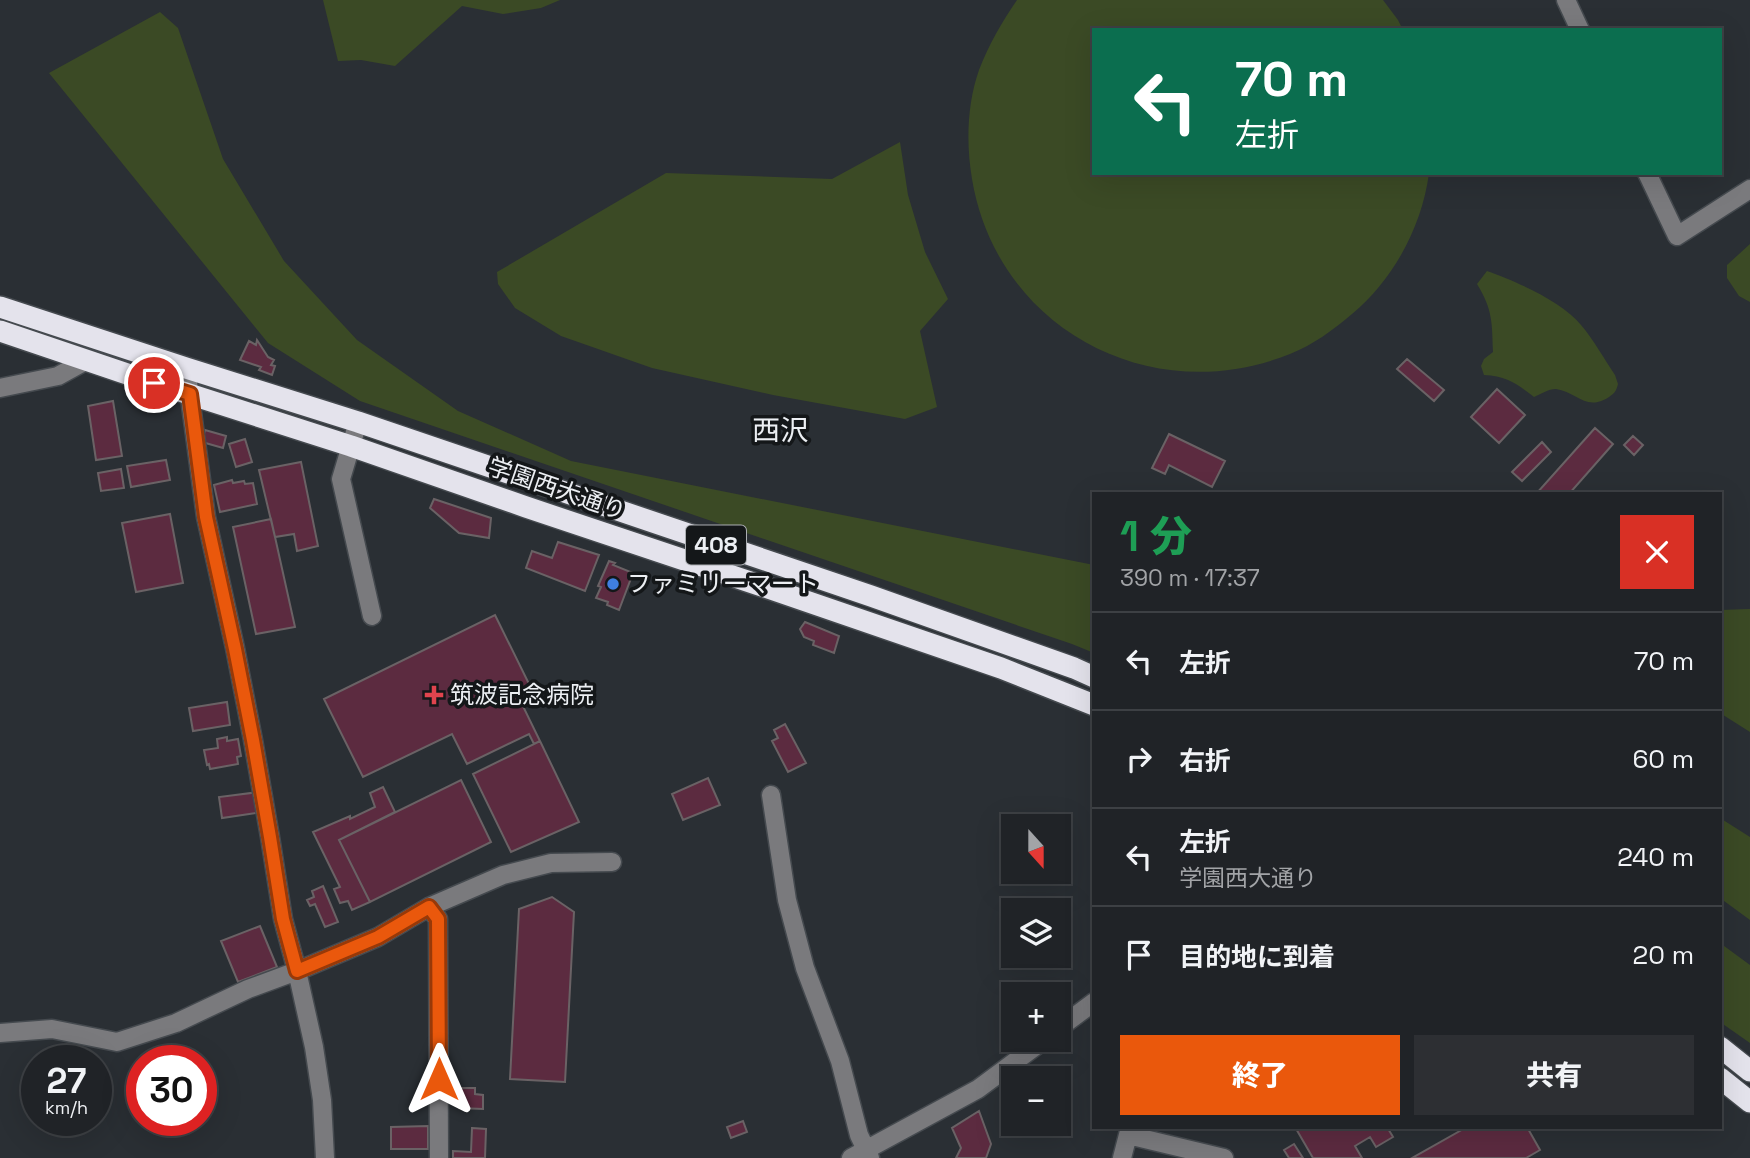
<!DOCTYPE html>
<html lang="ja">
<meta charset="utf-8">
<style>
:root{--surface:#202327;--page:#2d2f33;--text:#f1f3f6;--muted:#a2a4a7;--line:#3d4044;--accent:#ea580c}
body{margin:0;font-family:"Space Grotesk","Noto Sans JP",sans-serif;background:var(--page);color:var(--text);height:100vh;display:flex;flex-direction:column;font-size:26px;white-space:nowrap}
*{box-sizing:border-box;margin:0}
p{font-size:23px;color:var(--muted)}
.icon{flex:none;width:38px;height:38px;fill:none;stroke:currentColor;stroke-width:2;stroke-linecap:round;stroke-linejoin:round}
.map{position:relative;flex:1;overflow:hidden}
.sheet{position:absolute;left:1092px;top:492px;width:630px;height:637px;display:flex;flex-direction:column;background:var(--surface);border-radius:0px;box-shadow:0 7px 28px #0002,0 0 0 2px var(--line)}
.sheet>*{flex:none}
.guide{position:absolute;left:1092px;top:28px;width:630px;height:147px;border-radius:0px;box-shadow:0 7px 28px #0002,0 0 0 2px var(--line);background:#0b6e4f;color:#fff;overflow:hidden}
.needle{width:46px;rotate:159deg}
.buttons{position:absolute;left:1001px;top:814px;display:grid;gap:14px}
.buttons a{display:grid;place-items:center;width:70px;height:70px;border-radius:0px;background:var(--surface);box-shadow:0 7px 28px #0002,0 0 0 2px var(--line);font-size:35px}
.speed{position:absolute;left:21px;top:1045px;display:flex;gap:14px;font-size:35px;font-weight:700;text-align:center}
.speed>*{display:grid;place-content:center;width:91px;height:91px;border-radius:50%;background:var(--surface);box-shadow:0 7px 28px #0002,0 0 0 2px var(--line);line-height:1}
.speed small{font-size:18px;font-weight:400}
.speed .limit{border:10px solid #d22;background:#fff;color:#111}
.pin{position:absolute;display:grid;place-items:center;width:60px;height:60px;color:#fff;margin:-30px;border:4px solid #fff;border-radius:50%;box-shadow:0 2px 7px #0007}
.me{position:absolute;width:77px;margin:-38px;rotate:0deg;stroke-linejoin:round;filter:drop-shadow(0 0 5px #0008)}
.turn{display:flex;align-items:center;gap:24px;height:147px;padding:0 28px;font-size:32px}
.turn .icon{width:91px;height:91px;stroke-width:2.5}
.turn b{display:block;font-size:49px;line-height:60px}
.round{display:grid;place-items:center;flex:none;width:74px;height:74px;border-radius:0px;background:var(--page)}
.overview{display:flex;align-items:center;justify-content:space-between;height:119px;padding:0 28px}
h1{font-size:42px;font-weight:800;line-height:52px;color:#1e9e55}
.button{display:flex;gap:14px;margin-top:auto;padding:14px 28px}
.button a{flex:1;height:80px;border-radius:0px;background:var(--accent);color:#fff;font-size:28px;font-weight:800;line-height:80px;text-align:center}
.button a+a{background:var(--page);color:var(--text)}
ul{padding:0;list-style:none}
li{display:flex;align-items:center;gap:21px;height:98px;padding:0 28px;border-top:2px solid var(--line)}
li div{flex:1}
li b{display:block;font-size:26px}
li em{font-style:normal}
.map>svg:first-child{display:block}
</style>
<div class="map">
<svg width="1750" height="1158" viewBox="0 0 1750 1158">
<rect width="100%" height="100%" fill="#2a2f34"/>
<!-- green -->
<path fill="#3b4a25" d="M 323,0 L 560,0 L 541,8 L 503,14 L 462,6 L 395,66 L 361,60 L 338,61 Z
M 1017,0 L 1383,0 L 1398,20 L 1403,30 L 1094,30 L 1094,173 L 1429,173 C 1422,227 1393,280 1352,314 C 1333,330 1313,345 1290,354 C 1151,410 997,329 972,179 C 966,144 967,104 979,70 C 989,44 1002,22 1017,0 Z
M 160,12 L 178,28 L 223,159 L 284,261 L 357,340 L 458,411 L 571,461 L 1094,565 L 1094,653 L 1072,644 L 360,401 L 268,343 L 49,73 Z
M 900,142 L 908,195 L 925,252 L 948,299 L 920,331 L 937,407 L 905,419 L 773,395 L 652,368 L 561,336 L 515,308 L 498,284 L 497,272 L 666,173 L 832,179 Z
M 1750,244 L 1750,302 L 1739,296 L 1727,278 L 1727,265 Z
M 1487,271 C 1515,281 1562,301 1581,325 C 1594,340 1604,359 1615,375 L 1618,384 C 1616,391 1615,393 1609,397 C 1586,412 1577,392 1556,389 C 1548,389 1541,394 1534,397 C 1517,384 1507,376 1484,375 L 1481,366 L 1484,359 L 1493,352 C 1492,323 1493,310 1477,284 Z
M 1750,609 L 1750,732 L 1720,713 L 1720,610 Z
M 1720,818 L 1750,837 L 1750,920 L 1720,898 Z
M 1720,943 L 1750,965 L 1750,1043 L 1720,1022 Z"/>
<!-- building -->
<path fill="#5c2b40" stroke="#6a6265" stroke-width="2" d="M 257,340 L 268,357 L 274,360 L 271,365 L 275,366 L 272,375 L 259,370 L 261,367 L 240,360 L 249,341 L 256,345 Z
M 1407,359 L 1444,390 L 1434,401 L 1397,369 Z
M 1497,389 L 1525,415 L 1499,443 L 1471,417 Z
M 113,401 L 122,456 L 96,460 L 88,406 Z
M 1595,428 L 1613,444 L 1569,494 L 1536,494 Z
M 205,430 L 226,436 L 223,448 L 202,442 Z
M 1169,434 L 1225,461 L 1212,487 L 1169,465 L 1165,474 L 1152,468 Z
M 1633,436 L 1643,445 L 1634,455 L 1624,445 Z
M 245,439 L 252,462 L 236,467 L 229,444 Z
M 1542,442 L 1551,452 L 1522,481 L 1512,472 Z
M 166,460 L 170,480 L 131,487 L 127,466 Z
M 301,462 L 318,546 L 297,551 L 294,534 L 275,537 L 259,470 Z
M 121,469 L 124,488 L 101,491 L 98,473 Z
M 232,480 L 233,483 L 244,481 L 245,484 L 253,483 L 257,504 L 220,512 L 214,485 Z
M 434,499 L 491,518 L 489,538 L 459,533 L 430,508 Z
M 170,514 L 183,583 L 136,592 L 122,523 Z
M 271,519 L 295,627 L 256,634 L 233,527 Z
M 558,542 L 599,555 L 585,591 L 526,568 L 532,551 L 552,558 Z
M 609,561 L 615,563 L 613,565 L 633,573 L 619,610 L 607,605 L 608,602 L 596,598 L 601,587 L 598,586 Z
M 495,615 L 532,690 L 518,696 L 540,741 L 534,744 L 529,734 L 467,764 L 452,734 L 363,777 L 324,699 Z
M 805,622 L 839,636 L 834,653 L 813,645 L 814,641 L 804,637 L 800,629 Z
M 227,702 L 230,725 L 193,731 L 189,708 Z
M 785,724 L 806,763 L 788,772 L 772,741 L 778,738 L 774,730 Z
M 227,737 L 227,741 L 238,739 L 241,756 L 237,757 L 238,764 L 210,769 L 209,764 L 207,765 L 204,750 L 218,748 L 217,739 Z
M 540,741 L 579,822 L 511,852 L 473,774 Z
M 708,778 L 720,805 L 683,820 L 672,794 Z
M 461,780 L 491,842 L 370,902 L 339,840 Z
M 383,787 L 395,812 L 339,840 L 370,902 L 352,910 L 348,901 L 340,903 L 334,889 L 340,887 L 313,832 L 350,816 L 350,819 L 375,807 L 370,793 Z
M 259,792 L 262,812 L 222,818 L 219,797 Z
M 323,886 L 338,922 L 325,927 L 315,904 L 310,906 L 307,900 L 314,897 L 312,891 Z
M 552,897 L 574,912 L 565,1082 L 510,1079 L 519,909 Z
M 260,926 L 277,967 L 238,982 L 221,941 Z
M 460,1088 L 475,1088 L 475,1094 L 483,1095 L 483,1109 L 459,1108 Z
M 979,1111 L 991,1144 L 986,1158 L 956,1158 L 961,1148 L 952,1128 Z
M 743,1121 L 747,1132 L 731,1138 L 727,1127 Z
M 428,1126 L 428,1149 L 391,1149 L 391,1127 Z
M 1295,1127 L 1387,1127 L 1393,1137 L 1376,1147 L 1370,1137 L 1355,1146 L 1362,1158 L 1313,1158 Z
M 1467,1127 L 1527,1127 L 1540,1150 L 1526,1158 L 1412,1158 Z
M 472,1128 L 486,1129 L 485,1158 L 453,1158 L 453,1151 L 471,1152 Z
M 1294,1144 L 1303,1158 L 1289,1158 L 1284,1150 Z"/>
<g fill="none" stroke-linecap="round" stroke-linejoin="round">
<!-- minor casing -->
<g stroke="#454a4f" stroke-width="21">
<path id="minor" d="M 1566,0 L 1580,30
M 1647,173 L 1677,236 L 1750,189
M 186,368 L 206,517 L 235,648 L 253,740 L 270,837 L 283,919 L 297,971 L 314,1047 L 322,1100 L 325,1158
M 0,388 L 58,376 L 87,360
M 358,422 L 341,479 L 372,616
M 771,795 L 787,900 L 805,968 L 840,1061 L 859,1135 L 870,1158
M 429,907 L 438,919 L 439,1158
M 1059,1028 L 1094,1002
M 0,1033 L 52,1029 L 117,1042 L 176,1023 L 248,989 L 297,971 L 378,937 L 429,907 L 503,875 L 551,863 L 612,862
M 1128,1135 L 1224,1158
M 851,1158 L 978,1089 L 1044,1040
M 1122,1158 L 1130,1127"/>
</g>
<!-- highway casing -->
<g stroke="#454a4f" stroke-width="24">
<path id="highway" d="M 0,307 L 186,368 L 358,422 L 871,596 L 1074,668 L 1094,677
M 0,331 L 136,377 L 351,446 L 526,507 L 762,586 L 1001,668 L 1094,705
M 1720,1047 L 1750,1071
M 1720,1078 L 1750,1102"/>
</g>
<!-- minor -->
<use href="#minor" stroke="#7a7a7d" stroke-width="18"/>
<!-- highway -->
<use href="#highway" stroke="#e4e3ec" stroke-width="21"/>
</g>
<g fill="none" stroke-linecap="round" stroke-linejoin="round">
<!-- route casing -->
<g stroke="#983908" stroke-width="18">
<path id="route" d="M 154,383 L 190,394 L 206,517 L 235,649 L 253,740 L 270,837 L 283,919 L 297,971 L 378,937 L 429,907 L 438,919 L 439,1079"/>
</g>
<!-- route -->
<use href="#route" stroke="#ea580c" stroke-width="12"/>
</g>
<!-- markers -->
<circle fill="#3f7fe0" stroke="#141719" stroke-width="2.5" cx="613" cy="584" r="7"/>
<path fill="#e0444e" stroke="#141719" stroke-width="2.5" d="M430.5 684.5h7v7h7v7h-7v7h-7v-7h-7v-7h7z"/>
<g text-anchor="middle" stroke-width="7" stroke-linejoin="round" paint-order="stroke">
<!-- shield labels -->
<rect fill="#141719" stroke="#abaeb2" stroke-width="2" x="686" y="525.5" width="60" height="39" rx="5"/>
<g font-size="23" font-weight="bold" fill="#eceff3">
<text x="716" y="553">408</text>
</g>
<!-- street labels -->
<g font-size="24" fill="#eceff3" stroke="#141719">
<text transform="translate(557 489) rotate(19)" y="8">学園西大通り</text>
</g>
<!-- poi labels -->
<g font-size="24" fill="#eceff3" stroke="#141719" text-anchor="start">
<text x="627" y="592">ファミリーマート</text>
<text x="450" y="703">筑波記念病院</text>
</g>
<!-- quarter labels -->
<g font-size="28" fill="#eceff3" stroke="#141719">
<text x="780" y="440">西沢</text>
</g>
</g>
</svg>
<div class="buttons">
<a><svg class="needle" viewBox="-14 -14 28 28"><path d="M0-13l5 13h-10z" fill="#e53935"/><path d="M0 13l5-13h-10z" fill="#a2a4a7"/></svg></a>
<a><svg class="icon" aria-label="layers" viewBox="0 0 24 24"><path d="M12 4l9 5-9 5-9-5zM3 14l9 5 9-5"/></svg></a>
<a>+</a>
<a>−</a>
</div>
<div class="speed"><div>27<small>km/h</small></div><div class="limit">30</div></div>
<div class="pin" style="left:154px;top:383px;background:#d93025"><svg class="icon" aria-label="arrive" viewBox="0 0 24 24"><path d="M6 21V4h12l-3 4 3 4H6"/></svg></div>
<svg class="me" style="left:439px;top:1079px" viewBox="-20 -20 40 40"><path d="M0-17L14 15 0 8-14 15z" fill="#ea580c" stroke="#fff" stroke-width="4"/></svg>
<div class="guide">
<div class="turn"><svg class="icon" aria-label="left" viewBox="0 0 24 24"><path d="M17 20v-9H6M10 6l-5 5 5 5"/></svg><div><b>70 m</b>左折</div></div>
</div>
<section class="sheet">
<div class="overview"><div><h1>1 分</h1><p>390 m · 17:37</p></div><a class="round" style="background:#d93025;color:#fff"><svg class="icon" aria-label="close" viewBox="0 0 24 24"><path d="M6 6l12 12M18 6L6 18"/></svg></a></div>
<ul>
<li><svg class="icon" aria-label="left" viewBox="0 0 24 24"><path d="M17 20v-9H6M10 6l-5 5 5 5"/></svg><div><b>左折</b></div><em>70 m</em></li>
<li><svg class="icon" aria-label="right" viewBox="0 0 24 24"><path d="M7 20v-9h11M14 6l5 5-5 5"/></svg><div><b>右折</b></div><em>60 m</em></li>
<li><svg class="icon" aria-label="left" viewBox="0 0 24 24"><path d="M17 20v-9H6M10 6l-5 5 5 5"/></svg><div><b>左折</b><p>学園西大通り</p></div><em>240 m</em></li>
<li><svg class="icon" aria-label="arrive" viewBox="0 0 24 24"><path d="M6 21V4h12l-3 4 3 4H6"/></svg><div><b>目的地に到着</b></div><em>20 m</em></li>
</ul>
<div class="button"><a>終了</a><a>共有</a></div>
</section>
</div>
